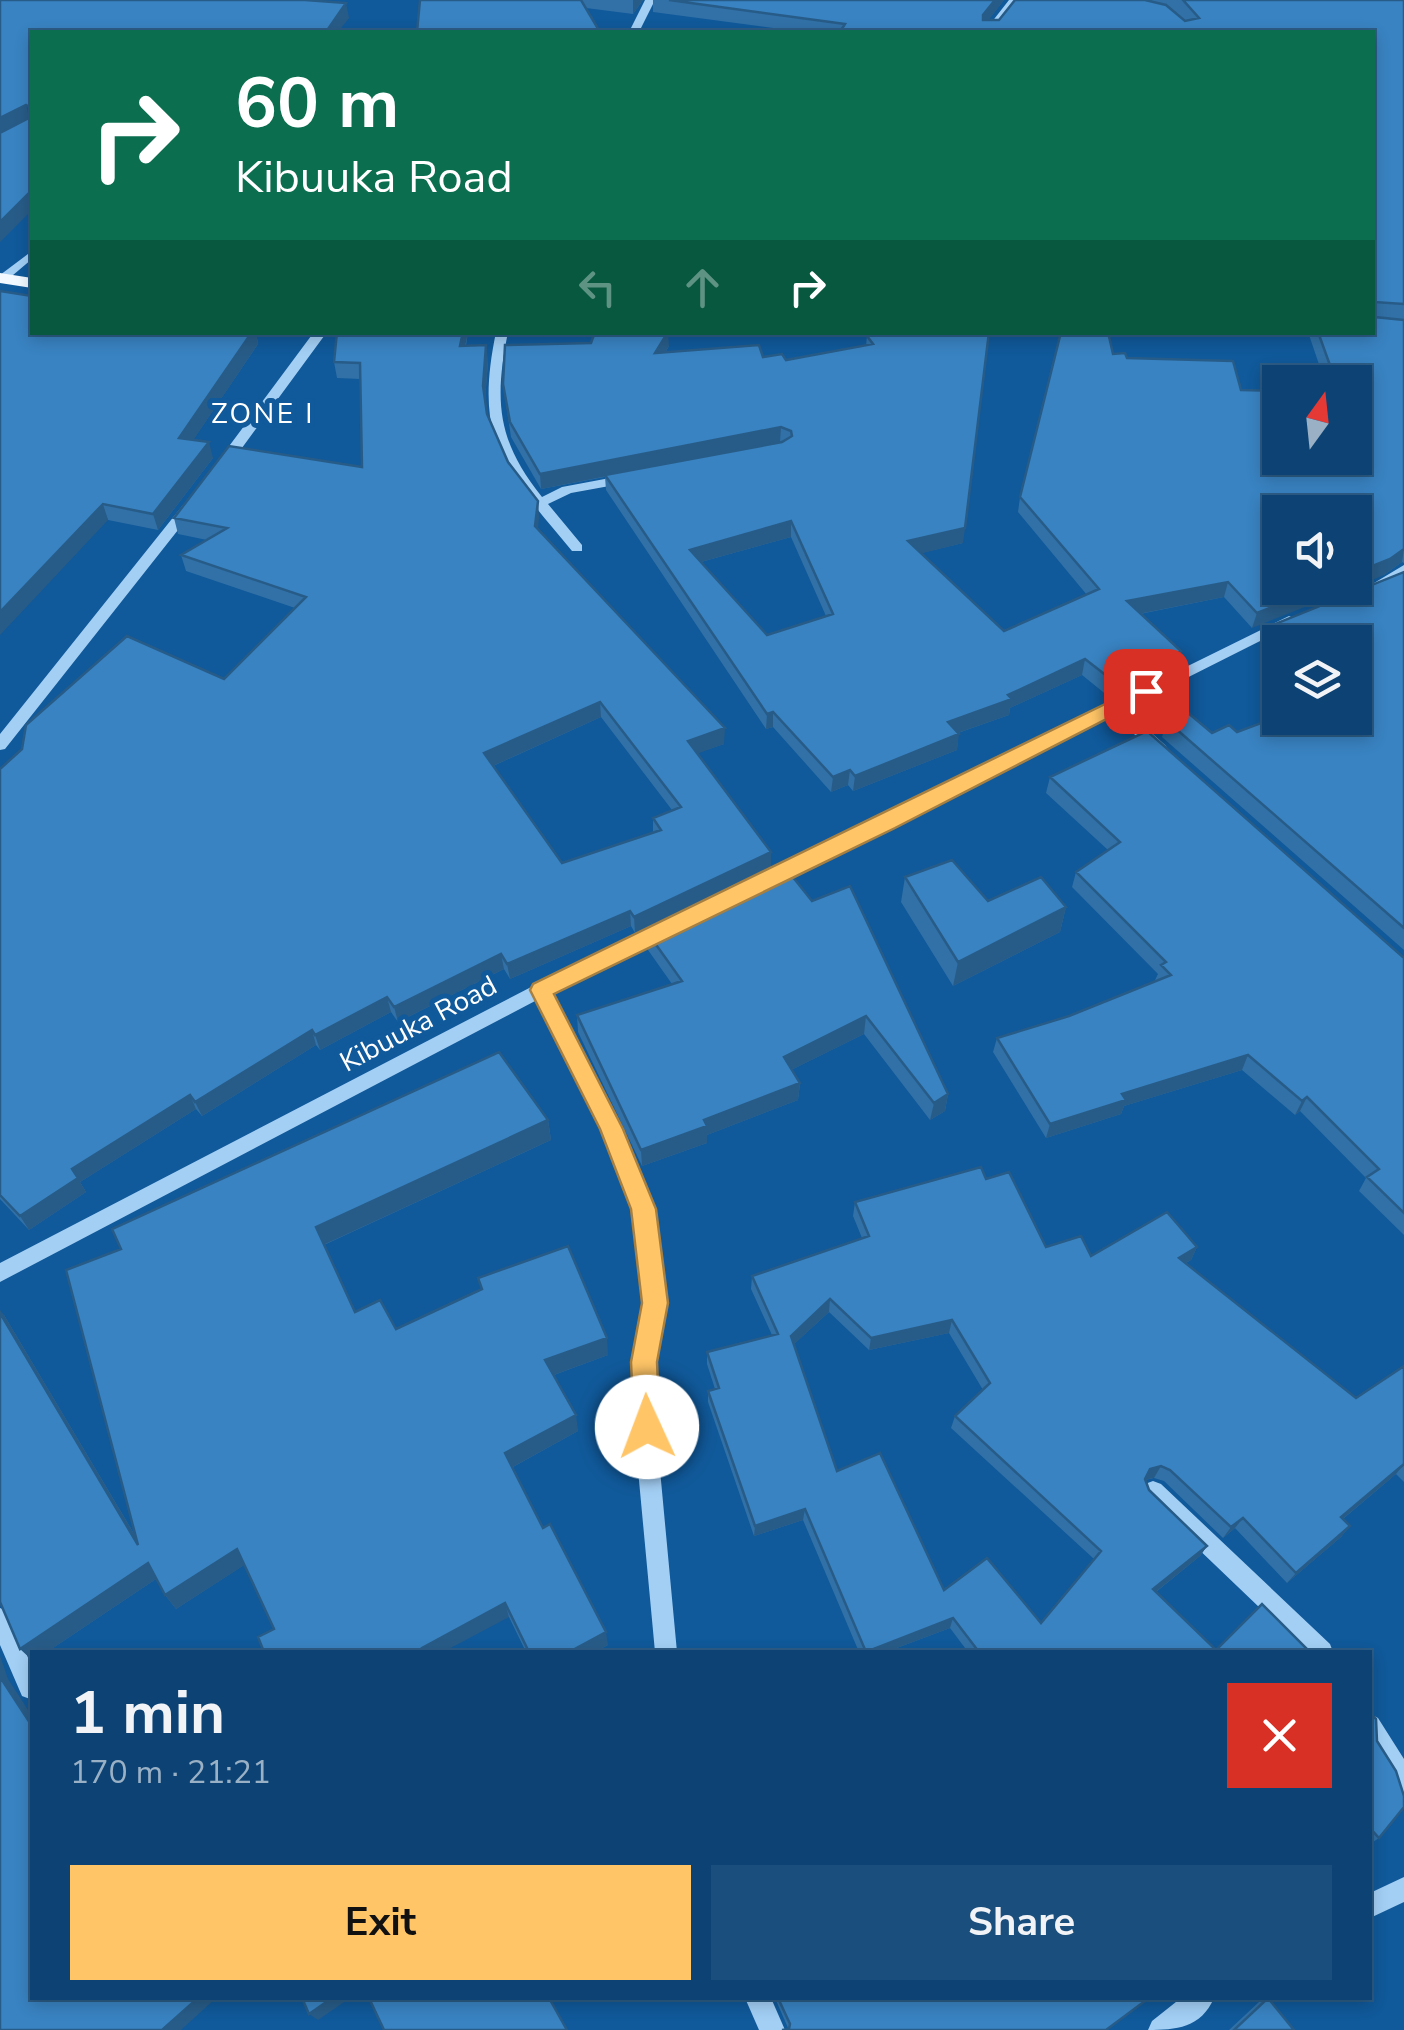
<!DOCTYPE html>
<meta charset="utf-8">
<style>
:root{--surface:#0c4374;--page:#1a4e7c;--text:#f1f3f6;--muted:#9ab0c5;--line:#2c5c86;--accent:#ffc567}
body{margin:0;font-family:"Nunito Sans",sans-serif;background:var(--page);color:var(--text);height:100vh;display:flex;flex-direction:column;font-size:38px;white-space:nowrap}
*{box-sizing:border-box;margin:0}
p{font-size:32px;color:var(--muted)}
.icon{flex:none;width:55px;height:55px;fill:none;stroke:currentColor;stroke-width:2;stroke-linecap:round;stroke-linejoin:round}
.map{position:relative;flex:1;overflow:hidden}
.panel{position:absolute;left:30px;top:1650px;width:1342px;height:350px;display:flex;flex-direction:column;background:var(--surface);border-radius:0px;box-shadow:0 5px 15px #0003,0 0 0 2px var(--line)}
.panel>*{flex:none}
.hud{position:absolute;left:30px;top:30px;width:1345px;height:305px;border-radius:0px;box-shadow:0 5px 15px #0003,0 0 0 2px var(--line);background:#0b6e4f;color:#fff;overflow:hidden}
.needle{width:65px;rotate:15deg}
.fabs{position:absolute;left:1262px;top:365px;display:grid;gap:20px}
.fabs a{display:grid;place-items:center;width:110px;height:110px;border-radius:0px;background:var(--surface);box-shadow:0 5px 15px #0003,0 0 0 2px var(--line);font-size:50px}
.pin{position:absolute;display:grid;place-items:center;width:85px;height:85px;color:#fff;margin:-42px;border-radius:20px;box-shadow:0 5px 15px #0006}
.me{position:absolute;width:110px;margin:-55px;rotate:358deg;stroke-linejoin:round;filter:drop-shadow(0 0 8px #0008)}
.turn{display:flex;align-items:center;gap:35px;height:210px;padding:0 40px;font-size:45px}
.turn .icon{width:130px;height:130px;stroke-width:2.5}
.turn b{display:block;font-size:70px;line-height:85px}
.lanes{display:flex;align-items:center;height:95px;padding:0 40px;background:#0003;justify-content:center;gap:50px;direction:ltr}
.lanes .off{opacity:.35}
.round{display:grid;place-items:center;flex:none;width:105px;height:105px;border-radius:0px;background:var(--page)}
.overview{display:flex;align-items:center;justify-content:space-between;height:170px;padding:0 40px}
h1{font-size:60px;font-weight:700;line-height:75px}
.button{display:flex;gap:20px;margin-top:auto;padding:20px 40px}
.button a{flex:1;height:115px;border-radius:0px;background:var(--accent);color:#111;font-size:40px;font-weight:700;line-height:115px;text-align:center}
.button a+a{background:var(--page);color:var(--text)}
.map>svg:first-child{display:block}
</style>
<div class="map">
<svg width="1404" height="2030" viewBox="0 0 1404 2030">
<rect width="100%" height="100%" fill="#10599a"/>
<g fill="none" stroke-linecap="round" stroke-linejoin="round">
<!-- minor -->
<path fill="#a3cff5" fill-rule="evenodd" d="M 645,0 L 655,0 L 639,32 L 629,32 Z
M 1009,0 L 1019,0 L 994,32 L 984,32 Z
M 32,251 L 32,259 L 6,281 L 0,282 L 0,275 Z
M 314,332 L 327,332 L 228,467 L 218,467 L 218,461 Z
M 496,332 L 508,332 C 494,401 497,441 542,497 L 562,487 L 626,475 L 633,479 L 626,483 L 571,493 L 548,504 L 582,545 L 582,551 L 572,551 C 505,470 473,443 496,332 Z
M 188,504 L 195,508 L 193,511 L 5,749 L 0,750 L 0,734 L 183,505 Z
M 1404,565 L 1404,577 C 1396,584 1385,592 1374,589 L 1374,583 Z
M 1289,616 L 1294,618 L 1294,624 L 1125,709 L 1165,745 L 1168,749 L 1165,753 L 1155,753 L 1113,715 L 772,885 L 760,885 L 758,881 L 760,877 Z
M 666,924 L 672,925 L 674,930 L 672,935 L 551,993 L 620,1129 L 654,1209 L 665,1303 L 654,1362 L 659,1459 L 677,1652 L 655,1652 L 637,1459 L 634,1362 L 645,1303 L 634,1209 L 602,1129 L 537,1000 L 0,1282 L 0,1263 L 535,985 Z
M 1153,1481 L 1161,1484 L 1330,1644 L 1333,1652 L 1306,1652 L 1145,1498 L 1142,1491 L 1145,1484 Z
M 0,1608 L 8,1611 L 32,1667 L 32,1698 L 30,1699 L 22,1696 L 0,1645 Z
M 1370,1714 L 1378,1718 L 1404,1759 L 1404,1793 L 1396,1789 L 1370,1747 Z
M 1404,1877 L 1404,1902 L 1370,1918 L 1370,1893 Z
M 745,1998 L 771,1998 L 785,2030 L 759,2030 Z
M 1181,1998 L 1214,1998 C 1201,2028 1176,2030 1148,2030 L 1152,2021 Z"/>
<!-- major -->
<path fill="#f1f8ff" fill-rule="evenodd" d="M 0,273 L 32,278 L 32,288 L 0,283 Z"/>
</g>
<!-- wall -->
<path fill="#3171a7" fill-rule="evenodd" d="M 420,0 L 643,0 L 633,14 L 586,8 Z
M 653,0 L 1004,0 L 988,20 L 1160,3 L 1149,0 L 1404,0 L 1404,563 L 1402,562 L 1384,575 L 1280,588 L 1252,628 L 1224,597 L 1140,614 L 1176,666 L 1108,696 L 1082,675 L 1010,708 L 1009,715 L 958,733 L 957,750 L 853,791 L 848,785 L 831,792 L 773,727 L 766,729 L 606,490 L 605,477 L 541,489 L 511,437 L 503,384 L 669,346 L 665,353 L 763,357 L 786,360 L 866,346 L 867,336 L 888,332 L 963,543 L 921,553 L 1004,631 L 1087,595 L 1018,512 L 1020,497 L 1113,354 L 1241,390 L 1280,458 L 1355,382 L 1325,382 L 1308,332 L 1372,332 L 1372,32 L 803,32 L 653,12 ZM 791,537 L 826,616 L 767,635 L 701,562 Z
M 32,332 L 256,332 L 258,344 L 193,440 L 213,458 L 158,530 L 108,520 Z
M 337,332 L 468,332 L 466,346 L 488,361 L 485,400 L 487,414 L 508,462 L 538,501 L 538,528 L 724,744 L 697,753 L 771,867 L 635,933 L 631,926 L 510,979 L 504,969 L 398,1022 L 391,1012 L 320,1050 L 316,1045 L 202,1116 L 196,1109 L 80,1182 L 86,1192 L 29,1230 L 0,1199 L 0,769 L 224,679 L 295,608 L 186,571 L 181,555 L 207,540 L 178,534 L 174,518 L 362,467 L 360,379 L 337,378 L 334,362 ZM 601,717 L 672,810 L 653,818 L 653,833 L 562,863 L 493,766 Z
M 1404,572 L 1404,950 L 1162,737 L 1167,721 L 1212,733 L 1237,732 L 1355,718 L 1355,642 L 1280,642 L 1280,659 L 1264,642 L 1270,626 Z
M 1050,777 L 1404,958 L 1404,1235 L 1359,1191 L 1366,1178 L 1300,1111 L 1295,1115 L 1242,1070 L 1124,1106 L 1121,1114 L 1046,1138 L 993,1052 L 997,1038 L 1069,1016 L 1157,981 L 1155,980 L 1158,974 L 1072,887 L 1076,872 L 1108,850 L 1046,793 Z
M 784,866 L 948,1094 L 945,1111 L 930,1120 L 864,1034 L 791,1070 L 800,1083 L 798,1100 L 707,1135 L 707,1143 L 642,1166 L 578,1032 L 577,1015 L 672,984 L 648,950 L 647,932 Z
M 905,877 L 988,901 L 1066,907 L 1060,932 L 953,986 L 901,902 Z
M 548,1120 L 551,1140 L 324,1245 L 355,1312 L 396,1329 L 481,1289 L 478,1278 L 608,1355 L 554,1375 L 578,1431 L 513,1467 L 543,1528 L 608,1645 L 594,1652 L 526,1652 L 509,1617 L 274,1629 L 244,1565 L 176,1609 L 165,1595 L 156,1579 L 47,1652 L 32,1652 L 4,1315 L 136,1537 L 66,1270 Z
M 986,1179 L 1046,1247 L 1091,1256 L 1197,1247 L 1191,1260 L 1186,1263 L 1356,1398 L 1404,1366 L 1404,1482 L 1396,1474 L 1343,1519 L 1350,1526 L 1341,1537 L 1287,1583 L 1235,1528 L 1223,1538 L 1164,1481 L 1154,1478 L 1145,1480 L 1149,1490 L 1207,1546 L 1200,1556 L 1156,1592 L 1216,1650 L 1310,1652 L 968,1652 L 950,1628 L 886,1652 L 859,1652 L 803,1520 L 754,1536 L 708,1402 L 708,1391 L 715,1389 L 707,1364 L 707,1352 L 772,1335 L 751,1289 L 752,1276 L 862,1238 L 853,1216 L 855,1202 ZM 829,1312 L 869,1350 L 949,1333 L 983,1390 L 955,1416 L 951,1428 L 1094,1559 L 1041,1623 L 944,1590 L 837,1471 L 794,1344 Z
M 1370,1713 L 1379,1838 L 1370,1844 Z
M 775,1998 L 1149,1998 L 788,2028 Z
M 1268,1998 L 1294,2030 L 1229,2030 L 1259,2002 Z"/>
<!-- shaded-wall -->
<path fill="#285c88" d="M 633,0 L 643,0 L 633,14 Z
M 995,0 L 1004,0 L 981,30 L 983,15 Z
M 346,3 L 349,18 L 338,32 L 326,32 Z
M 26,105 L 30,120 L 0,136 L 0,118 Z
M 30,192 L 32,198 L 32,210 L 0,242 L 0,222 Z
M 252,332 L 256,332 L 258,344 L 184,454 L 179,438 Z
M 463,332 L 468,332 L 462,361 L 460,346 Z
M 668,332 L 669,346 L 655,369 L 655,353 Z
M 486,345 L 488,361 L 485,402 L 483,386 Z
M 781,427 L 780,442 L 541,489 L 540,474 Z
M 209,442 L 213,458 L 158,530 L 153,514 Z
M 538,501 L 539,517 L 537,542 L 535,526 Z
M 103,504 L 108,520 L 0,635 L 0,612 Z
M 791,521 L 791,537 L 690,565 L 690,550 Z
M 965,528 L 963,543 L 907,557 L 908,541 Z
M 1404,549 L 1402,562 L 1384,575 L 1355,587 L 1355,573 Z
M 1228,582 L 1224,597 L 1123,617 L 1127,601 Z
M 1320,588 L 1353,588 L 1252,628 L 1257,613 Z
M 1181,651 L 1176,666 L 1108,696 L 1112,680 Z
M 1085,659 L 1082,675 L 1010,708 L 1009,715 L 946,737 L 948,722 Z
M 600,702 L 601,717 L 486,769 L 484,753 Z
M 773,712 L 773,727 L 766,729 L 767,714 Z
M 725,728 L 724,744 L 688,757 L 688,741 Z
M 959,734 L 957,750 L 853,791 L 855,776 Z
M 850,770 L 848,785 L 831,792 L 833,777 Z
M 771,852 L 771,867 L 635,933 L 634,917 Z
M 1066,907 L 1060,932 L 953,986 L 958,962 Z
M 630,911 L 631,926 L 510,979 L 507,964 Z
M 501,954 L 504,969 L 398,1022 L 394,1007 Z
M 387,997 L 391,1012 L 320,1050 L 315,1035 Z
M 866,1016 L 864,1034 L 783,1074 L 784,1057 Z
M 312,1030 L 316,1045 L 202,1116 L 195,1102 Z
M 1248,1055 L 1242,1070 L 1124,1106 L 1121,1114 L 1046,1138 L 1050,1124 L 1122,1094 Z
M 800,1083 L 798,1100 L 707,1135 L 707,1143 L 642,1166 L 641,1150 L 704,1120 Z
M 948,1094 L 945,1111 L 930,1120 L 934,1103 Z
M 190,1095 L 196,1109 L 80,1182 L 86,1192 L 29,1230 L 20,1216 L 72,1169 Z
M 1307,1097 L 1300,1111 L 1295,1115 L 1302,1101 Z
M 548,1120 L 551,1140 L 323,1245 L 316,1227 Z
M 1197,1247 L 1191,1260 L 1173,1270 L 1179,1258 Z
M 830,1299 L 829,1312 L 790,1348 L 791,1336 Z
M 0,1310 L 4,1315 L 149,1559 L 138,1545 L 0,1313 Z
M 952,1320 L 949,1333 L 869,1350 L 871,1338 Z
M 607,1338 L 608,1355 L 548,1377 L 545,1360 Z
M 576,1415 L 578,1431 L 509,1469 L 505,1453 Z
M 1404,1464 L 1396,1474 L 1332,1528 L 1341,1517 Z
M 1161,1466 L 1154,1478 L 1144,1480 L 1150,1469 Z
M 805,1509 L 803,1520 L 754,1536 L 755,1526 Z
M 1243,1518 L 1235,1528 L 1223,1538 L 1231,1527 Z
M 1350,1526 L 1341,1537 L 1287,1583 L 1296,1573 Z
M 1207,1546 L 1200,1556 L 1147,1599 L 1153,1589 Z
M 237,1549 L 246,1564 L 176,1609 L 165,1595 Z
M 148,1563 L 159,1577 L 47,1652 L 32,1652 L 32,1660 L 20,1649 Z
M 505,1603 L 509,1617 L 443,1652 L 424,1652 L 422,1648 Z
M 953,1618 L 950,1628 L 886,1652 L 866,1652 Z
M 606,1632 L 608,1645 L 594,1652 L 569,1652 Z
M 0,1656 L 8,1679 L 32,1716 L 32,1726 L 0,1677 Z
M 198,1998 L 216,1998 L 181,2030 L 162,2030 Z
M 332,1998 L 350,1998 L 318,2020 L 309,2014 Z"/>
<!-- building -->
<path fill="#3983c2" stroke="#285c88" stroke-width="2.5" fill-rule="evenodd" d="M 0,0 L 305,0 L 346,3 L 326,32 L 32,32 L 32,192 L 30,192 L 0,222 L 0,133 L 29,118 L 31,108 L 26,105 L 0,118 Z
M 420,0 L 581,0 L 600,32 L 417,32 Z
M 669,0 L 995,0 L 983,15 L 983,20 L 999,20 L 1015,0 L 1145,0 L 1166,5 L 1185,21 L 1199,18 L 1183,0 L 1404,0 L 1404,304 L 1375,302 L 1375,317 L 1404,320 L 1404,549 L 1390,559 L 1355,573 L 1355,512 L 1280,512 L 1280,588 L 1320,588 L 1257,613 L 1228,582 L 1127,601 L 1181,651 L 1112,680 L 1085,659 L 1008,695 L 1012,699 L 948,722 L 959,734 L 855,776 L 850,770 L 833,777 L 773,712 L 767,714 L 605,475 L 782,442 L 792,436 L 791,431 L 781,427 L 540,474 L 510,422 L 503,384 L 505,345 L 591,343 L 595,332 L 668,332 L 655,353 L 759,345 L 763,357 L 782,354 L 786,360 L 873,344 L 867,336 L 888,332 L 989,332 L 965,528 L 908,541 L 1004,631 L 1099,589 L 1020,497 L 1061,332 L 1108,332 L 1113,354 L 1125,353 L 1127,358 L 1233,361 L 1241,390 L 1280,391 L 1280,458 L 1355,458 L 1355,382 L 1336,382 L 1318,332 L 1372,332 L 1372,32 L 840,32 L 845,24 ZM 791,521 L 833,614 L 767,635 L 690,550 Z
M 0,291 L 32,296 L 32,332 L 252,332 L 179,438 L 209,442 L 153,514 L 103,504 L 0,612 Z
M 337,332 L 463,332 L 460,346 L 486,345 L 483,386 L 487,414 L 508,462 L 538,501 L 535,526 L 725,728 L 688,741 L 771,852 L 634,917 L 630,911 L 507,964 L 501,954 L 394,1007 L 387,997 L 315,1035 L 312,1030 L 195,1102 L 190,1095 L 72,1169 L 78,1178 L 20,1216 L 0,1195 L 0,769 L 22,749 L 26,725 L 127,636 L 224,679 L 306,597 L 181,555 L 227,528 L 174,518 L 229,446 L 362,467 L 360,363 L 334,362 ZM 600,702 L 681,807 L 653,818 L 661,830 L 562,863 L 484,753 Z
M 1404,572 L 1404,928 L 1167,721 L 1187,712 L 1212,733 L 1229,725 L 1237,732 L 1280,716 L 1280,718 L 1355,718 L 1355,642 L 1285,642 L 1270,626 Z
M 1147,731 L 1404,958 L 1404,1213 L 1367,1177 L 1379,1169 L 1307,1097 L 1302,1101 L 1248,1055 L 1122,1094 L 1126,1100 L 1050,1124 L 997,1038 L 1069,1016 L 1171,975 L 1161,965 L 1166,962 L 1076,872 L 1120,842 L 1050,777 Z
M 952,860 L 988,901 L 1041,877 L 1066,907 L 958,962 L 905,877 Z
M 784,866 L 812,901 L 850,886 L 948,1094 L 934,1103 L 866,1016 L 784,1057 L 800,1083 L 704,1120 L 707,1126 L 641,1150 L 577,1015 L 682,981 L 647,932 Z
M 499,1052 L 548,1120 L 316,1227 L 355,1312 L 380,1300 L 396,1329 L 482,1289 L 478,1278 L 568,1246 L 607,1338 L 545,1360 L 576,1415 L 505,1453 L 543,1528 L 550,1524 L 606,1632 L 569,1652 L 529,1652 L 505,1603 L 422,1648 L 424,1652 L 264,1652 L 258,1637 L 274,1629 L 237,1549 L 165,1595 L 148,1563 L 20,1649 L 0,1602 L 0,1313 L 138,1545 L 66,1270 L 121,1249 L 112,1229 Z
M 981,1167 L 986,1179 L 1009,1172 L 1046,1247 L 1081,1236 L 1091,1256 L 1167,1212 L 1197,1247 L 1179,1258 L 1356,1398 L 1404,1366 L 1404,1464 L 1341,1517 L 1350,1526 L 1296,1573 L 1243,1518 L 1231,1527 L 1170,1470 L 1161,1466 L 1150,1469 L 1145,1479 L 1149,1490 L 1207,1546 L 1153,1589 L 1216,1650 L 1262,1604 L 1310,1652 L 979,1652 L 953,1618 L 866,1652 L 805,1509 L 755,1526 L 708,1391 L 719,1388 L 707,1352 L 778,1334 L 752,1276 L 869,1236 L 855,1202 ZM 830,1299 L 871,1338 L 952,1320 L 990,1383 L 955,1416 L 1101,1551 L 1041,1623 L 987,1558 L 944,1590 L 880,1453 L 837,1471 L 791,1336 Z
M 0,1677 L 32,1726 L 32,1737 L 31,1738 L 32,1741 L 32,1998 L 198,1998 L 162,2030 L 0,2030 Z
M 1370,1713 L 1376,1719 L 1377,1741 L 1396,1771 L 1404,1796 L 1404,1807 L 1379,1838 L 1370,1828 Z
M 302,1998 L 332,1998 L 309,2014 Z
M 369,1998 L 549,1998 L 567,2030 L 384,2030 Z
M 778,1998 L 1149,1998 L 1106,2030 L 782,2030 L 789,2029 L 790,2024 Z
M 1268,1998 L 1294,2030 L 1234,2030 Z"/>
<!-- route -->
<path fill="#ffc567" stroke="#a68043" stroke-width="2.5" d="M 1146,684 L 1153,686 L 1153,695 L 895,828 L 554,994 L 623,1129 L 656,1209 L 668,1303 L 657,1362 L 660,1427 L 657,1436 L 647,1440 L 637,1436 L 634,1427 L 631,1362 L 642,1303 L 631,1209 L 600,1129 L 530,990 L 533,984 Z"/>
<g text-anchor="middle" stroke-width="10" stroke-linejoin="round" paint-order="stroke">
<!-- far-quarter labels -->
<g font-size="28" letter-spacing="2.5" fill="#fff" stroke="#10599a">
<text x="263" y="423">ZONE I</text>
</g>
<!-- street labels -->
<g font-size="28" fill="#fff" stroke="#10599a">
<text transform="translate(418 1023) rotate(-28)" y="10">Kibuuka Road</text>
</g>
</g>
</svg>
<div class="fabs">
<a><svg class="needle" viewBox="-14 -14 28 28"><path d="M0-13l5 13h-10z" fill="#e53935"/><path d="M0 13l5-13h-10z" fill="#9ab0c5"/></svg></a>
<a><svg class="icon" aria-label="sound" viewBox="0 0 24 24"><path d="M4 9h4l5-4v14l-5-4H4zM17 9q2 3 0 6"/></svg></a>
<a><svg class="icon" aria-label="layers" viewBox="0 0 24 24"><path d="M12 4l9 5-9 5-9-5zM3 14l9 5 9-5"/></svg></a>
</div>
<div class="pin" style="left:1146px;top:691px;background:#d93025"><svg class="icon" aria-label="arrive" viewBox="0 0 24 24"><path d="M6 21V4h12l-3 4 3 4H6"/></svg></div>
<svg class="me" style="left:647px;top:1427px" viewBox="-20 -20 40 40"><circle r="19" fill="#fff"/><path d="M0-13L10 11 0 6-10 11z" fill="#ffc567"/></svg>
<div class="hud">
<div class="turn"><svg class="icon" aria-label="right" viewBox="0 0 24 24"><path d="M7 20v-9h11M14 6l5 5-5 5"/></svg><div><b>60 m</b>Kibuuka Road</div></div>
<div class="lanes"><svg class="icon off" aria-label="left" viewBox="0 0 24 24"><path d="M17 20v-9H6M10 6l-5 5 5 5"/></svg><svg class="icon off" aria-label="ahead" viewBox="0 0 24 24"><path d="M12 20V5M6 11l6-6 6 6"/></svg><svg class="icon" aria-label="right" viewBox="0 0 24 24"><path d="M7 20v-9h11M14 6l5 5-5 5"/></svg></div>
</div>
<section class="panel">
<div class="overview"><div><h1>1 min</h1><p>170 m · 21:21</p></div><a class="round" style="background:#d93025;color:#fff"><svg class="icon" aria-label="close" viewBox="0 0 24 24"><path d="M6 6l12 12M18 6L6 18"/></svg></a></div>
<div class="button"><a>Exit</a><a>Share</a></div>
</section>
</div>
